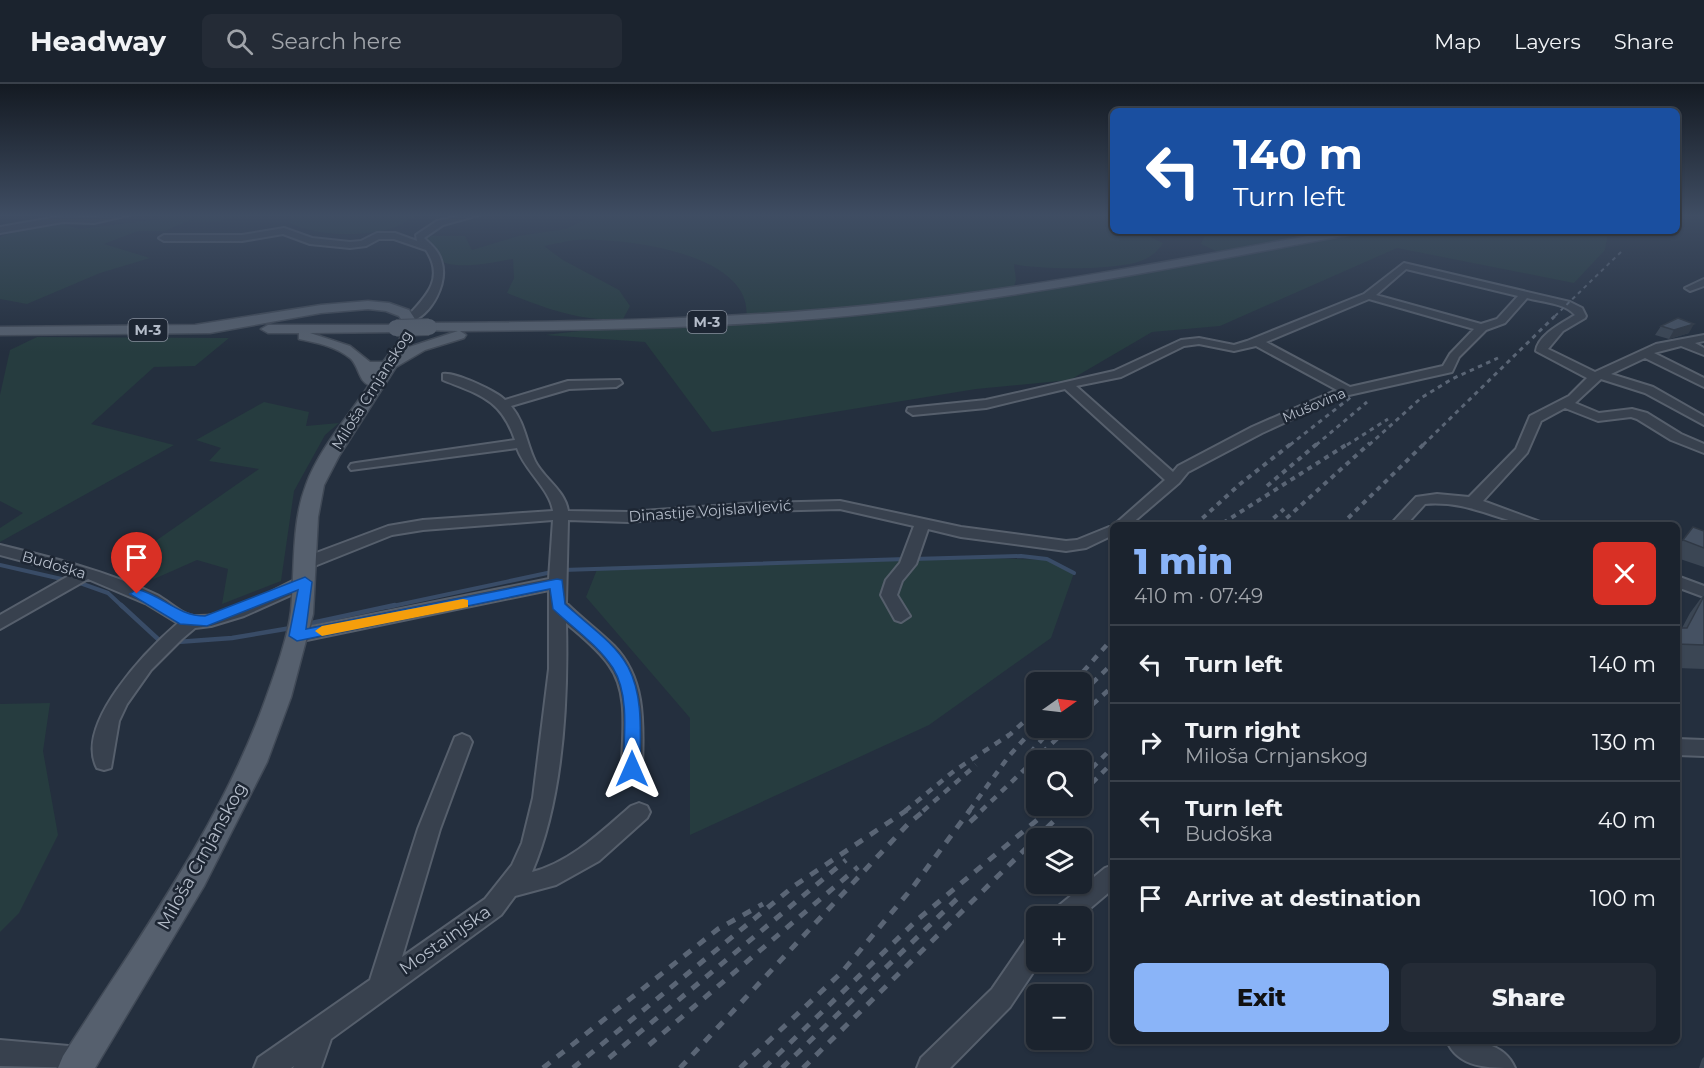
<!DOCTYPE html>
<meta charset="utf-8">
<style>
:root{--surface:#1b232e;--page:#242b36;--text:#f1f3f6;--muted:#a0a4aa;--line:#39404a;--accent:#8ab4f8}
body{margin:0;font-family:Montserrat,sans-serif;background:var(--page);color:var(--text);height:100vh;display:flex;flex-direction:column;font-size:22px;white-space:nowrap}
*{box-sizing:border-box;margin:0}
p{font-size:20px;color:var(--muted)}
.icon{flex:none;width:33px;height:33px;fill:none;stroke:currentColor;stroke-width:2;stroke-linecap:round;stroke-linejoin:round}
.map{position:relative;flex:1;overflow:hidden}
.drawer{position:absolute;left:1110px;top:438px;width:570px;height:522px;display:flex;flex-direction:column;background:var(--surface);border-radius:9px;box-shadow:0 2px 4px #0004,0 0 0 2px var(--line)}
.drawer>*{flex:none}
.banner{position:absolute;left:1110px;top:24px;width:570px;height:126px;border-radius:9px;box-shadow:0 2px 4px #0004,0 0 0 2px var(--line);background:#1a4fa0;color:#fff;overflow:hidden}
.needle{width:39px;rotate:76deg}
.tools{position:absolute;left:1026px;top:588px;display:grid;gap:12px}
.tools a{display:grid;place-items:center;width:66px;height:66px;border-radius:9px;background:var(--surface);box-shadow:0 2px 4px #0004,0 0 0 2px var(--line);font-size:30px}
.pin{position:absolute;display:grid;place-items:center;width:51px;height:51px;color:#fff;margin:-62px -26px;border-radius:50% 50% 50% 0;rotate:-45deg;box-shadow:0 0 6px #0007}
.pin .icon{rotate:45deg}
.me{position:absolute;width:66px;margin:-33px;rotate:0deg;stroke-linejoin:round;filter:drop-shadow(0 0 4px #0008)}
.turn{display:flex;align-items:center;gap:21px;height:126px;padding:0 24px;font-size:27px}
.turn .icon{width:78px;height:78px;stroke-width:2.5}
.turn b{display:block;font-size:42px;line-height:51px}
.round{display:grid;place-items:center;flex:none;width:63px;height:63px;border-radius:9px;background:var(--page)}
.head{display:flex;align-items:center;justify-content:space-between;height:102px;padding:0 24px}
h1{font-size:36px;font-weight:800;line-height:45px;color:var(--accent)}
.action{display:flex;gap:12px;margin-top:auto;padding:12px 24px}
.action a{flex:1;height:69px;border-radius:9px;background:var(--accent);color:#111;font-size:24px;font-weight:800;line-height:69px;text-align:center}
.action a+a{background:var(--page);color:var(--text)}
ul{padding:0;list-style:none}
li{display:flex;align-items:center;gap:18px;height:78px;padding:0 24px;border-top:2px solid var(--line)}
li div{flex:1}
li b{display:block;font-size:22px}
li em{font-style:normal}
header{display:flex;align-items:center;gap:36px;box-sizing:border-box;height:84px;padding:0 30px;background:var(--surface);border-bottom:2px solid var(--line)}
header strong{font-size:28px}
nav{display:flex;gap:33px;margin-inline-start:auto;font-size:21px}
.search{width:420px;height:54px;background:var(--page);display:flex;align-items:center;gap:15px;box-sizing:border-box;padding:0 21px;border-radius:9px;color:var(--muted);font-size:22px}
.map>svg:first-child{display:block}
</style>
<header>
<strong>Headway</strong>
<div class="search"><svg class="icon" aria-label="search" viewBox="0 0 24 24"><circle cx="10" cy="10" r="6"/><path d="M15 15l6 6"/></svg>Search here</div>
<nav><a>Map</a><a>Layers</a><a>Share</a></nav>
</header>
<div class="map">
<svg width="1704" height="984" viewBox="0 0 1704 984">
<rect width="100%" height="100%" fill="#242f3e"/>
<!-- green -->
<path fill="#263c3f" d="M 164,130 L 260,130 L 216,137 L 190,136 L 165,147 L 138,147 L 104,160 L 150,174 L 100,189 L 27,220 L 0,215 L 0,153 L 21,146 L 63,140 L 80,145 L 160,135 Z
M 291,130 L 419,130 C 409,135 399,143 389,145 C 361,153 316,152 290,139 Z
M 588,130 L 1113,130 L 1113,147 L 1137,147 L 1163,159 C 1158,168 1148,175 1138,178 C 1112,186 1041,186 1014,180 L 1016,196 L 1013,205 L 1222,170 L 1201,160 L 1207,147 L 1291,147 L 1295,157 L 1352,147 L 1608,149 L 1605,166 L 1574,199 L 1397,164 L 1220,242 L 1152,248 L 1070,296 L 976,305 L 712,348 L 645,258 L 545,251 L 638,240 L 746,235 C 756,169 622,153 576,156 C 566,157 555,160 544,162 L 563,176 L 619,206 L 630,222 L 623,235 C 580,238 546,224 507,209 L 514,194 L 513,175 C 493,178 449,189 433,172 C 428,167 425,159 420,152 L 465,152 L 472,166 L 518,152 L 566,145 L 586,135 Z
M 37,253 L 229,254 L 195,282 L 154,283 L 91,340 L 174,361 L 0,458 L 0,444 L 23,429 L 0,417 L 0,311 L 10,266 Z
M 264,318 L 309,328 L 306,342 L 339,339 L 325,351 L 294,407 L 281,497 L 222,520 L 228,485 L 197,476 L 154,495 L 121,481 L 259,385 L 209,377 L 221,364 L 196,356 Z
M 953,473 L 1050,476 L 1074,489 L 1051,554 L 929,641 L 690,751 L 690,634 L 586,513 L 598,483 Z
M 50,619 L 43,667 L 58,751 L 19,829 L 0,848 L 0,620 Z"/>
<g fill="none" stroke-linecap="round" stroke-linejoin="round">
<!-- stream-far1 -->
<path stroke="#394c67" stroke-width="4" d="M 913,475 L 1021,472 L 1047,475 L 1074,489
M 0,481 L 66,496
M 563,486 L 906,475
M 80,499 L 108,509 L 123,523
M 388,523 L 552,488"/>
<!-- stream -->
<path stroke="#394c67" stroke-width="4.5" d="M 121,521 L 159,556 L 163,556
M 307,540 L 395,521
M 177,558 L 232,554 L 291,544"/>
<!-- minor casing -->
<g stroke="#565f6c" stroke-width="4">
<path id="minor" d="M 115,130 L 133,130 L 94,139 L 63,138 L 0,149 L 0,143 L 63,132 L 94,133 Z
M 468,130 L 482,130 L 443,141 L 424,154 C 431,161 438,166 441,176 C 449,198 432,231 410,238 L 405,235 C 424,214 446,196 426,166 L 394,155 L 379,155 L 366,162 L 350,164 L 310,160 L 283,150 L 242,157 L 164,157 L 159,154 L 164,151 L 242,151 L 284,144 L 312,154 L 350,158 L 361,157 L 377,149 L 395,149 L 417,157 L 416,151 L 437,137 Z
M 1404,179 L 1570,218 L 1582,224 L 1586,232 L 1585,234 L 1563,247 L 1548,265 L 1595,288 L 1656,260 L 1704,251 L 1704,257 L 1695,259 L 1704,264 L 1704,271 L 1681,262 L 1654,269 L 1704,294 L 1704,303 L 1645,274 L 1611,290 L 1653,303 L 1704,332 L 1704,341 L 1645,309 L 1601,295 L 1575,319 L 1599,329 L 1632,325 L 1647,329 L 1681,350 L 1704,360 L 1704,369 L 1671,356 L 1637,335 L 1631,333 L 1598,337 L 1565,324 L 1541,337 L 1527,369 L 1483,417 L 1540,438 L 1543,441 C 1500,441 1474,416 1425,420 L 1406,441 L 1390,441 L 1416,413 L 1437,410 L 1469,413 L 1516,365 L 1530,332 L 1569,312 L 1587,294 L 1536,267 C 1538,251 1562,239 1575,231 C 1565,219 1542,218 1527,214 L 1505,239 L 1486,246 L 1459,273 L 1452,288 L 1340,313 L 1262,349 L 1188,388 L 1179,399 L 1130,441 L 1113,441 L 1113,451 L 1086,464 L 1066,467 L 961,453 L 928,445 L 916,480 L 902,497 L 897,511 L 910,532 L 901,538 L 895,536 L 881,511 L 886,496 L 900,479 L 914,442 L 840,425 L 757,427 L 628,438 L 568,436 L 566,519 C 581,534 599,547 614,562 C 647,596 643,642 642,685 L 639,691 L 632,693 L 625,691 L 622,685 C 622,653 630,609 609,581 C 598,565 581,552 566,539 C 568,617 563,716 532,788 C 571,778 602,747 631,722 L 639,719 L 647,722 L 650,728 L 647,734 L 599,777 L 556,801 L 515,812 L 501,831 L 331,955 L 321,984 L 293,984 L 294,982 L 291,984 L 254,984 L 258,974 L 370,896 L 418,745 L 455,653 L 462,650 L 469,653 L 472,658 L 440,745 L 402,873 L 485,815 L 512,781 L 522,759 L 533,714 L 549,585 L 549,506 L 297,558 L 291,556 L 288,552 L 291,548 L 297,546 L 549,495 L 553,436 L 423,446 L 392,451 L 312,483 L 300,483 L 298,479 L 300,475 L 388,442 L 423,436 L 553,427 C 550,405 525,387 517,364 L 351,386 L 349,383 L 351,380 L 356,379 L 515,356 C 501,315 480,311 443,296 L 443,290 C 455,288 496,307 505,316 L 568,297 L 620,296 L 622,299 L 616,303 L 569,305 L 511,322 C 525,339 526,358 535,377 C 544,395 565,406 568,427 L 628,428 L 757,419 L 840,417 L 961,443 L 1066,457 L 1077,456 L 1114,441 L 1165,396 L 1065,305 L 986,324 L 913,331 L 907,327 L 908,324 L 986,316 L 1114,287 L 1181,256 L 1199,254 L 1234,261 L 1247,257 L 1364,210 ZM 1406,185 L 1518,212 L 1497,235 L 1481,240 L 1376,211 ZM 1369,215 L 1474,245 L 1450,270 L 1443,282 L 1350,303 L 1266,258 ZM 1199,260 L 1234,267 L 1256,262 L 1337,306 L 1252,343 L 1178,382 L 1173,388 L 1076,302 L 1121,293 L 1184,262 Z
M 1704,195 L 1704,202 L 1690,207 L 1685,204 Z
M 0,461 C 53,474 107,487 157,511 C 169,517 182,532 197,532 C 231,533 268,508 299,494 L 305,493 L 313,498 L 311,502 L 244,532 L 211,542 L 195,544 L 182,555 L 151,586 L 127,620 L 119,637 L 111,684 L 104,686 L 97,684 C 74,640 148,565 178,539 L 147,520 L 88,495 L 0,545 L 0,531 L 72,490 L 0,471 Z
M 1677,492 L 1704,502 L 1704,513 L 1677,503 Z
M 1677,655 L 1704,656 L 1704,672 L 1677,671 Z
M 1113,781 L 1113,805 L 1081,832 L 1052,832 L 1056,824 L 1105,784 Z
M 1036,850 L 1036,878 L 1040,878 L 1010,923 L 950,984 L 917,984 L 921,974 L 992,905 L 1027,854 Z
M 0,956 L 80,963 L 90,967 L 94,977 L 91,984 L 0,982 Z
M 1447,957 C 1472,957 1503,956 1515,984 C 1489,984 1458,984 1447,957 Z"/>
</g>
<!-- major casing -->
<g stroke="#414a57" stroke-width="3">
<path id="major" d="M 1334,147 L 1359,147 L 1353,150 C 1194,180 1036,211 876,229 C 738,244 598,246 460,247 L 466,251 L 464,254 L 425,266 L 396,283 L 339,372 L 324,401 L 318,433 L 313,530 L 291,613 L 267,678 L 204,802 L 95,984 L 58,984 L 63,972 C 136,857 220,743 266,614 C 275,589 288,553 291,527 C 295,486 291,440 306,401 C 319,365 348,333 369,301 C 359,298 359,282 350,274 C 335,262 317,259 299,255 L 299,249 L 268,249 L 261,245 L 268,241 L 401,241 L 403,244 L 396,248 L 310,249 L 350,262 L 370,278 L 383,278 L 399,257 L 405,241 L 399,232 L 386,227 L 368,225 L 321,229 L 210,249 L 0,251 L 0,243 L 195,241 L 321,221 L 368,217 L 389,219 L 409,226 L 419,241 L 409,263 L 458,247 L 424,246 L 424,240 L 429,239 C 577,238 725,236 873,221 C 1028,205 1181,175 1334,147 Z"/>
</g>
<!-- minor -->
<use href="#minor" fill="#38414e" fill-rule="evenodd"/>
<!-- major -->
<use href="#major" fill="#56606e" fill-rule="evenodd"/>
<!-- rail-far4 -->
<path stroke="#5a6575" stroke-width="2" stroke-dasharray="4 4" stroke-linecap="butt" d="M 1555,232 L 1622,167"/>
<!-- rail-far3 -->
<path stroke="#5a6575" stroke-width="3" stroke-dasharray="4.5 4.5" stroke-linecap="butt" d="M 1290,361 L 1351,313
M 1316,361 L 1367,318
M 1347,361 L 1388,335
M 1369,361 L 1421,314 L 1452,295 L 1498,274
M 1423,361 L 1556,231"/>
<!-- rail-far2 -->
<path stroke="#5a6575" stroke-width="4" stroke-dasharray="5 5" stroke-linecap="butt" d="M 1267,402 L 1318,359
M 1223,439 L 1349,359
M 1195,441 L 1240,400 L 1292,359
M 1266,441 L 1284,425
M 1279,441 L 1370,359
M 1341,441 L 1425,359"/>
<!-- rail-far1 -->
<path stroke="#5a6575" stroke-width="4.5" stroke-dasharray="7 7" stroke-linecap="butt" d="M 1074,598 L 1113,554
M 1082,609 L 1113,579
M 1082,630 L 1113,602
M 1007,653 L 1036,627
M 1030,669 L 1052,644
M 1082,694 L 1113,663
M 1082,709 L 1113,678
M 905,727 L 954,687 L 1012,649
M 923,727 L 976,681
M 969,727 L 1009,672 L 1036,642
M 981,727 L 1068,644
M 1048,727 L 1053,722
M 1064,727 L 1069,722"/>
<!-- rail -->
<path stroke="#5a6575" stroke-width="5" stroke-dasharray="9 9" stroke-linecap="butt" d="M 970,738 L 983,726
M 649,961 L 858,783
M 609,974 L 846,776
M 543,984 L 718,845 L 763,820
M 573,984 L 794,802 L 907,726
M 680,984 L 908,740 L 925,726
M 740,984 L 842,888 L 913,803 L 970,726
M 764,984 L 917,836 L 1049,726
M 782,984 L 963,809
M 803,984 L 1065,726"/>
<!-- major-bridge casing -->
<g stroke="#414a57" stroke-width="18" stroke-linecap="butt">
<path id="major-bridge" d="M 396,244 L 429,243"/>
</g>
<!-- major-bridge -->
<use href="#major-bridge" stroke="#56606e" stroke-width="16"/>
</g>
<!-- wall -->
<path fill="#3b4654" d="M 1661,242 L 1689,249 L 1669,255 L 1655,251 Z
M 1693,443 L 1704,447 L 1704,483 L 1677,474 L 1677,464 Z
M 1704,510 L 1704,585 L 1677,584 L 1677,544 L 1682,544 L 1690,529 Z
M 1704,973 L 1704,984 L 1699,984 L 1702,975 Z"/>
<!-- shaded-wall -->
<path fill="#303945" d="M 1694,240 L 1689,249 L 1669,255 L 1674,246 Z"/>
<!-- building -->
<path fill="#455162" stroke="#303945" stroke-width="1.5" d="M 1678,234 L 1694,240 L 1674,246 L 1661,242 Z
M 1693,443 L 1704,447 L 1704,464 L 1683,456 Z
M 1704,512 L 1704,561 L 1677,560 L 1677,544 L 1687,544 Z"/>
<!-- sky -->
<linearGradient id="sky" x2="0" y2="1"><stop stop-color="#141a22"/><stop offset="0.49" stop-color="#3f4d63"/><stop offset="1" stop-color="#3f4d63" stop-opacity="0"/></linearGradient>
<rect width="1704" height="268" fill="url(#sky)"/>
<!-- route -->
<path fill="#1a73e8" stroke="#114b97" stroke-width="1.5" d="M 305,493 L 312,498 L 306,545 L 557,495 L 562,496 L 565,520 C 585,539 615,558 628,583 C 644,613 640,652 640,685 L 638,690 L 626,690 L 623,685 C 624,654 630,611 613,584 C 598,561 572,543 553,525 L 550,505 L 297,557 L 289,552 L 298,506 L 207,542 L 180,540 L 130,510 L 137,505 C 163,512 178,532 205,532 Z"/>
<!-- slow -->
<path fill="#f59e0b" d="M 463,515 L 468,516 L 468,523 L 322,552 L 315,547 L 322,542 Z"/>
<g text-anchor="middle" stroke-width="5" stroke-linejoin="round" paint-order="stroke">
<!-- shield labels -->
<g fill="#1d2633" stroke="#878f9c" stroke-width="1.5">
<rect x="687.5" y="227" width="39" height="22" rx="4.5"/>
<rect x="128.5" y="235" width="39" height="22" rx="4.5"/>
</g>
<g font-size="14" font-weight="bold" fill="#b4bcc9">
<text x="707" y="243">M-3</text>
<text x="148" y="251">M-3</text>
</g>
<!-- far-street labels -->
<g font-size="14" fill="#b4bcc9" stroke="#1d2633">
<text transform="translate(1314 321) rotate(-23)" y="5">Mušovina</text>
</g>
<!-- street labels -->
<g font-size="15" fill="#b4bcc9" stroke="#1d2633">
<text transform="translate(372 306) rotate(-58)" y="5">Miloša Crnjanskog</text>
<text transform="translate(710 427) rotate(-4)" y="5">Dinastije Vojislavljević</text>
<text transform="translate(54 481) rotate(16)" y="5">Budoška</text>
</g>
<!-- near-street labels -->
<g font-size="18" fill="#b4bcc9" stroke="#1d2633">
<text transform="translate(202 772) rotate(-61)" y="6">Miloša Crnjanskog</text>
<text transform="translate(445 856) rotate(-35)" y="6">Mostainjska</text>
</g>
</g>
</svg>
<div class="tools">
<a><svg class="needle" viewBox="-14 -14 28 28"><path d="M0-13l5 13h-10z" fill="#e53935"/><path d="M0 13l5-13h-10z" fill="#a0a4aa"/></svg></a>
<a><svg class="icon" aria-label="search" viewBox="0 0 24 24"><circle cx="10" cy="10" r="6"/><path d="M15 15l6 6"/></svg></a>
<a><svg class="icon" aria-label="layers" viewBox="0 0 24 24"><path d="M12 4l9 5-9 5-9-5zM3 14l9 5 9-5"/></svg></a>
<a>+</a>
<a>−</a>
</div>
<div class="pin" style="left:137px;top:510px;background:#d93025"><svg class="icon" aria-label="arrive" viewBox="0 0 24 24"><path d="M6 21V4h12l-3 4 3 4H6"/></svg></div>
<svg class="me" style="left:632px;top:685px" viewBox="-20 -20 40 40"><path d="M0-17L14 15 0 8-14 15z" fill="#1a73e8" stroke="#fff" stroke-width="4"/></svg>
<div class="banner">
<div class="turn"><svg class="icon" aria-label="left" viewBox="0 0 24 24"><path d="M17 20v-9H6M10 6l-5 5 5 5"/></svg><div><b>140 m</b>Turn left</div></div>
</div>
<section class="drawer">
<div class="head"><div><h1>1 min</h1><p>410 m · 07:49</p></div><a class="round" style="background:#d93025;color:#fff"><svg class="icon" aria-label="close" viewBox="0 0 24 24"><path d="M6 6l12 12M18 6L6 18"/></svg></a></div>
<ul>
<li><svg class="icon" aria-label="left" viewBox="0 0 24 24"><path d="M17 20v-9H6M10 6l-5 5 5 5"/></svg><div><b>Turn left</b></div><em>140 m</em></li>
<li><svg class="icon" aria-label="right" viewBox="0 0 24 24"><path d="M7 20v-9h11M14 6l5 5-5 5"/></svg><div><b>Turn right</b><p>Miloša Crnjanskog</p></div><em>130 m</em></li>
<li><svg class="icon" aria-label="left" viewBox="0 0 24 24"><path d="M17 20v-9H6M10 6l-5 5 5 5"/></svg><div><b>Turn left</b><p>Budoška</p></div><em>40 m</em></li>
<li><svg class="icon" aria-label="arrive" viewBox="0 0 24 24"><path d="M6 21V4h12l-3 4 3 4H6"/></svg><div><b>Arrive at destination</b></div><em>100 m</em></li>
</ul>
<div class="action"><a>Exit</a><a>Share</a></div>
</section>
</div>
